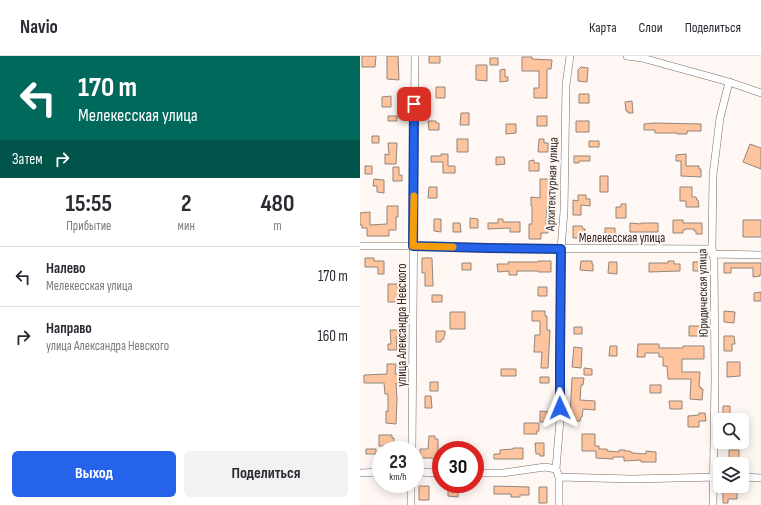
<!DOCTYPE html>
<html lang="ru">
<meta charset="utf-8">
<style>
:root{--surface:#fff;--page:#f2f2f3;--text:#2b2b33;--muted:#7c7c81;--line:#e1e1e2;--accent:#2563eb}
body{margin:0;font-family:"Sofia Sans Condensed",sans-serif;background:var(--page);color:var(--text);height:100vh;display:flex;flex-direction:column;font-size:15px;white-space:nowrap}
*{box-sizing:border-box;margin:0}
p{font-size:13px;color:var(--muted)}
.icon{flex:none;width:22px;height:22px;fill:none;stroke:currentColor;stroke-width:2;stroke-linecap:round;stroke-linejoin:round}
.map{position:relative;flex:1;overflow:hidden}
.sheet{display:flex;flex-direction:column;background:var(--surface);width:360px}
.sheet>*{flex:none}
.guide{background:#00695c;color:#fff;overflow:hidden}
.controls{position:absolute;left:353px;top:357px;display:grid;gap:8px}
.controls a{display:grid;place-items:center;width:36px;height:36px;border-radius:6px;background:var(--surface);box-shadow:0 2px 10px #0003;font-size:20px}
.speed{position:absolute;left:12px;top:385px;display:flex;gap:8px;font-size:20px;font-weight:700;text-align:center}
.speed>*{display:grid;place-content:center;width:52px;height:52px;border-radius:50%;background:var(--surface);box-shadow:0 2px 10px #0003;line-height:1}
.speed small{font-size:10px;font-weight:400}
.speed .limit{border:6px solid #d22;background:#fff;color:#111}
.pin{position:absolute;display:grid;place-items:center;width:34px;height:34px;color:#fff;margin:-17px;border-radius:8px;box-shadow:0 2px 6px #0006}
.me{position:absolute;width:44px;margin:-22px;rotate:359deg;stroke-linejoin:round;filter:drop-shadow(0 0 3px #0008)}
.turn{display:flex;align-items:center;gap:14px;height:84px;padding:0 12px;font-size:18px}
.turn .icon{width:52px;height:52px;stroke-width:2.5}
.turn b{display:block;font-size:28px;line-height:34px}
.then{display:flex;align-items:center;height:38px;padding:0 12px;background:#0003;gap:8px;font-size:15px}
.eta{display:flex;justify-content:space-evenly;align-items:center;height:68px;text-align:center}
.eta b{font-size:24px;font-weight:700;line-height:28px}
.button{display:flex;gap:8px;margin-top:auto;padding:8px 12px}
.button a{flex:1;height:46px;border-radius:6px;background:var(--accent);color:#fff;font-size:16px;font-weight:700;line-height:46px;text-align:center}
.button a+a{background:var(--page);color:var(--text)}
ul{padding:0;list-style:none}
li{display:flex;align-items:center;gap:12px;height:60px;padding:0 12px;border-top:1px solid var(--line)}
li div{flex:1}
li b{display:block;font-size:15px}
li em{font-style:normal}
header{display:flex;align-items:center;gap:24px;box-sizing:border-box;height:56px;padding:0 20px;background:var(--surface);border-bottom:1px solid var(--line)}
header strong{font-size:19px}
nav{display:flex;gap:22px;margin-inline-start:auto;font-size:14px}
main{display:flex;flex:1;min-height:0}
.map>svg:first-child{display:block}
</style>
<header>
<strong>Navio</strong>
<nav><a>Карта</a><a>Слои</a><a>Поделиться</a></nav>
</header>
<main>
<section class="sheet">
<div class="guide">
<div class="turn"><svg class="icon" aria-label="left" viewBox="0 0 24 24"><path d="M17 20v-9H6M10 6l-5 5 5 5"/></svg><div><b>170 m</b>Мелекесская улица</div></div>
<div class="then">Затем<svg class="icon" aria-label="right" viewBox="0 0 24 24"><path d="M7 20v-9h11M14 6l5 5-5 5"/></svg></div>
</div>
<div class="eta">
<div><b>15:55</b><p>Прибытие</p></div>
<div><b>2</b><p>мин</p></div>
<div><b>480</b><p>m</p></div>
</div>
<ul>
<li><svg class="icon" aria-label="left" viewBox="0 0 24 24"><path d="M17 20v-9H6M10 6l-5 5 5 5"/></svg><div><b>Налево</b><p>Мелекесская улица</p></div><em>170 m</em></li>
<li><svg class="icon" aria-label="right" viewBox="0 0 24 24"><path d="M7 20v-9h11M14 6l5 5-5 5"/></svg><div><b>Направо</b><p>улица Александра Невского</p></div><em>160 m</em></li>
</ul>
<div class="button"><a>Выход</a><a>Поделиться</a></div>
</section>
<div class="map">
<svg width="401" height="449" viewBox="0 0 401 449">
<rect width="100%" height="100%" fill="#fef7f3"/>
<!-- building -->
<path fill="#fec49e" stroke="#94857b" d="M 2,0 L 16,0 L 15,11 L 2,11 Z
M 27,0 L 38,0 L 39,24 L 27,23 Z
M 69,0 L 80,0 L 80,7 L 69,7 Z
M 162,1 L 172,1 L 172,3 L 192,4 L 191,13 L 187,13 L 187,42 L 174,42 L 174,32 L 179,32 L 179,15 L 162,15 Z
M 130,2 L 138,2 L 138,9 L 130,9 Z
M 116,9 L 127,9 L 127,25 L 116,24 Z
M 221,11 L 228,12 L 227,26 L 218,25 L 218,14 Z
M 145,13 L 145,21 L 148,21 L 148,25 L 140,26 L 140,14 Z
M 76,31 L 85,31 L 85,42 L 76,42 Z
M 219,38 L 229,38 L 229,47 L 219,47 Z
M 31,40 L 31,51 L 22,51 L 22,41 Z
M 272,45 L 273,57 L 268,57 L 268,55 L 266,55 L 265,46 Z
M 101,57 L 109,57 L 109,69 L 100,69 Z
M 28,60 L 37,60 L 37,65 L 28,65 Z
M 177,60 L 187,60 L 187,70 L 177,70 Z
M 68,65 L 76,65 L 76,67 L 79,67 L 79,74 L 69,74 Z
M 216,65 L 229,65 L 229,76 L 216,76 Z
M 295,67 L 341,68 L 341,75 L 327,75 L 327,78 L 317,78 L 317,77 L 295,77 L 295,74 L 284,74 L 284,68 Z
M 146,68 L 156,68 L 156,77 L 146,78 Z
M 12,80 L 19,80 L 19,87 L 12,87 Z
M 97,83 L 108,83 L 108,96 L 97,96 Z
M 179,83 L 184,83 L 184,87 L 188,87 L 188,96 L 178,96 Z
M 229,85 L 239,85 L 239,91 L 229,91 Z
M 28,87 L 37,87 L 36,108 L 25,108 L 25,98 L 29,99 Z
M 390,88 L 401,92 L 401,113 L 383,106 Z
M 81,98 L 88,98 L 88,110 L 95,110 L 95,117 L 83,117 L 83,106 L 71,106 L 71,100 L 81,100 Z
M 326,98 L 326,110 L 339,110 L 339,113 L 341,113 L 341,121 L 321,120 L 321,105 L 316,105 L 316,99 Z
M 214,100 L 230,100 L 230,105 L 219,105 L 219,107 L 214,107 Z
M 136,101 L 144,101 L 145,108 L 136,109 Z
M 174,104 L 174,107 L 179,107 L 179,115 L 169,115 L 169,105 Z
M 5,110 L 12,110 L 12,118 L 5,118 Z
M 33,111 L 39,111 L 39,119 L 42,119 L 42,125 L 33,125 Z
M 240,120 L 248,120 L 248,136 L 240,136 Z
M 14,123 L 24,124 L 24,137 L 17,136 L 17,130 L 13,130 Z
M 180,123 L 189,123 L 189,145 L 192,145 L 192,150 L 187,150 L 186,168 L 188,168 L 188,177 L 181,177 L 181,183 L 169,183 L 169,168 L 172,168 L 172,150 L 171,150 L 171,141 L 180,142 Z
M 69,131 L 77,131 L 77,142 L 68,142 Z
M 320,131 L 332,131 L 332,141 L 336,141 L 337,144 L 338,144 L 339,151 L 326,151 L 326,145 L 320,145 Z
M 218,139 L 226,139 L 226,143 L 230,143 L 230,150 L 221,149 L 221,159 L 213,159 L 213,144 L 218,145 Z
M 261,148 L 266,148 L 266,162 L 256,162 L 256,151 L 261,151 Z
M 27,150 L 38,150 L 38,161 L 36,161 L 36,174 L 29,174 L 29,180 L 7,180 L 7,172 L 2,172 L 2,169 L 0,169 L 0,157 L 10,156 L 10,169 L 27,168 Z
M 110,162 L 118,163 L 118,172 L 110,172 Z
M 74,163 L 81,163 L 81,176 L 74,175 Z
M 138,163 L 143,163 L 143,166 L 160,166 L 160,176 L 150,176 L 150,172 L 128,173 L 128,167 L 138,167 Z
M 313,164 L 323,164 L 323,167 L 342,167 L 342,178 L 336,178 L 336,175 L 334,175 L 334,173 L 325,173 L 325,174 L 323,174 L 323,177 L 313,177 Z
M 383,164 L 401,164 L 401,181 L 383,181 Z
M 93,167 L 100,167 L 101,176 L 93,176 Z
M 270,167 L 281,168 L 281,167 L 298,167 L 298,176 L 270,176 Z
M 213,170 L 222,170 L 223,173 L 225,173 L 225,182 L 213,182 Z
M 245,172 L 255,172 L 255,181 L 245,181 Z
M 5,202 L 14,202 L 14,205 L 24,205 L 24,218 L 18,218 L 18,211 L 5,211 Z
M 62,202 L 72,202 L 73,230 L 65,230 L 65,217 L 62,217 Z
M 178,205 L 191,205 L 191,216 L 178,216 L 178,215 L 157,215 L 157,219 L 149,219 L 149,215 L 138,216 L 137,208 L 149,208 L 148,206 L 178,206 Z
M 221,205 L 232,205 L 232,208 L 233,208 L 233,215 L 220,214 Z
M 308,205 L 314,205 L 314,208 L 320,208 L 320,215 L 289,216 L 289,207 L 308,207 Z
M 249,206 L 257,206 L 257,218 L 248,217 Z
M 333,206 L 342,206 L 342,215 L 333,215 Z
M 102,207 L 111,207 L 111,214 L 102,214 Z
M 364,207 L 401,207 L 401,218 L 400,218 L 400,220 L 393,221 L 393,212 L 371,212 L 371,217 L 364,217 Z
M 28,228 L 37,228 L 39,246 L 28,246 Z
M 178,231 L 187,231 L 187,240 L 178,240 Z
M 401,236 L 401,245 L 394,245 L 394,237 Z
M 72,239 L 82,239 L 82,246 L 72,246 Z
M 172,255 L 185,255 L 185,260 L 187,260 L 187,274 L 190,274 L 188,312 L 181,312 L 182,296 L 174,296 L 175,279 L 180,279 L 180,265 L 172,265 Z
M 364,255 L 375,256 L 374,267 L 364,266 Z
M 90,256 L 105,256 L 105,273 L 90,273 Z
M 329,270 L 342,270 L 341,280 L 329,280 Z
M 214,271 L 222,271 L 222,278 L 214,278 Z
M 30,274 L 38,274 L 38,281 L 36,281 L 37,294 L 28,294 L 28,288 L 31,288 Z
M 76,275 L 85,275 L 85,279 L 84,280 L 84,283 L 81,284 L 81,286 L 76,286 Z
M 364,280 L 374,280 L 375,288 L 372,288 L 372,295 L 364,295 Z
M 278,288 L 299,288 L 299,292 L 323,292 L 323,290 L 344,290 L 344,303 L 322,303 L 322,316 L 340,316 L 339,331 L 341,331 L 341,333 L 343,333 L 342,344 L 330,343 L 331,323 L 308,323 L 307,310 L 303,310 L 303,301 L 299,301 L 299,297 L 285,297 L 285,301 L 277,301 Z
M 250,290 L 257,290 L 257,300 L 249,300 Z
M 214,291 L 222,292 L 221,312 L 212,311 Z
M 367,306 L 380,306 L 380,320 L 367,321 Z
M 27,308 L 36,308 L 35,318 L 39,318 L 39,327 L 36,327 L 37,343 L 36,368 L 26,367 L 26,355 L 28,356 L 28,338 L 25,338 L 24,327 L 4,327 L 4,319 L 27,318 Z
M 224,312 L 232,313 L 232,319 L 224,319 Z
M 141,313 L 156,313 L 156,320 L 141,320 Z
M 180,321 L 189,321 L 189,327 L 180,327 Z
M 212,322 L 224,322 L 223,329 L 221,329 L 220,344 L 235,345 L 235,354 L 223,353 L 222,361 L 221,361 L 220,365 L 212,365 L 212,359 L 210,359 Z
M 70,326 L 78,326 L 78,335 L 70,335 Z
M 290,329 L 301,329 L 301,337 L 290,337 Z
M 65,340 L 71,340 L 72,352 L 65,352 Z
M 309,345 L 322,345 L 322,353 L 310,353 Z
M 363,350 L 370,350 L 370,364 L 363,364 Z
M 180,355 L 188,356 L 188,366 L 180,366 Z
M 339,357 L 345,357 L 346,365 L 339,365 L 339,371 L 328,371 L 328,360 L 339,359 Z
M 164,367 L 179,367 L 179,375 L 177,375 L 177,378 L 164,378 Z
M 222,378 L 235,378 L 235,390 L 239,390 L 239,393 L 247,393 L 247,395 L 259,396 L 259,394 L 265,394 L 265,395 L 270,395 L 270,396 L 272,396 L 272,397 L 286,398 L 286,395 L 296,396 L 296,406 L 281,406 L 281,404 L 264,405 L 264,401 L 253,401 L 253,403 L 236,402 L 236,395 L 222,395 Z
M 19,379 L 32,379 L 32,382 L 34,382 L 34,390 L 19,390 Z
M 69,380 L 75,380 L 75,383 L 78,383 L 78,403 L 72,403 L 72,402 L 60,402 L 60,393 L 68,393 Z
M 175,387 L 184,387 L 184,400 L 180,400 L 180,398 L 176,398 Z
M 153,392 L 163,392 L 163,403 L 134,403 L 134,398 L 140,398 L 140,394 L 153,393 Z
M 6,393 L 16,393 L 16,398 L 6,398 Z
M 369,394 L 379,394 L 379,406 L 369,406 Z
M 59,430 L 69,430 L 69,444 L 59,444 Z
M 134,430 L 169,431 L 169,439 L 160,439 L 160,441 L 151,441 L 151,438 L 134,438 Z
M 179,431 L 187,431 L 187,447 L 179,447 Z
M 88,432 L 98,432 L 98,441 L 88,440 Z
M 363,434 L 377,434 L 377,443 L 368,443 L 368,447 L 363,447 Z"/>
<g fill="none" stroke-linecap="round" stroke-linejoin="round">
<!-- minor casing -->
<g stroke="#7a6c62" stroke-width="8">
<path id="minor" d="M 267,0 L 282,2 L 369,26 L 401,37
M 0,190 L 53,190 L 128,192 L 352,193 L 354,198 L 401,199
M 52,394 L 55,0
M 55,416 L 81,417
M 0,417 L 21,416
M 115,417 L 143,417 L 185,411 L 196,413
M 199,421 L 272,423 L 360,421
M 382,421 L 401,422
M 51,449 L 51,428
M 199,449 L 199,421 L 196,413 L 201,352 L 200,304 L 201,193 L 204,155 L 206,29 L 210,0
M 353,449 L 355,324 L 354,204 L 352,193 L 353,119 L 360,62 L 369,26"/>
</g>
<!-- minor -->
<use href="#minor" stroke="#fff" stroke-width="7"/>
</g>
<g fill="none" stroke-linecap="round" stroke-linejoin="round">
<!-- route casing -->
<g stroke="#184099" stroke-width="10">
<path id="route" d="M 54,48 L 53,190 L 128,192 L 201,193 L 200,304 L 200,352"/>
</g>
<!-- route -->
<use href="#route" stroke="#2563eb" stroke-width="7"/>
<!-- slow -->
<path stroke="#f59e0b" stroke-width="7" d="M 54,140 L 53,190 L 93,191"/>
</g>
<g text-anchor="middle" stroke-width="4" stroke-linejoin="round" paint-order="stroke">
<!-- street labels -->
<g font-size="13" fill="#322b27" stroke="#fef7f3">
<text transform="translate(191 128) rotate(-88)" y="5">Архитектурная улица</text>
<text x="262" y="186">Мелекесская улица</text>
<text transform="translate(342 237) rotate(-91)" y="5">Юридическая улица</text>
<text transform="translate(41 269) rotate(-90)" y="5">улица Александра Невского</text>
</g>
</g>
</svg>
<div class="controls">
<a><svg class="icon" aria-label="search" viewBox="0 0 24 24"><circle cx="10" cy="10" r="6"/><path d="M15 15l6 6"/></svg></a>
<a><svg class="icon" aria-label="layers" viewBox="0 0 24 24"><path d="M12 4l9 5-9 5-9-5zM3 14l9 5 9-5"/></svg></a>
</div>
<div class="speed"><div>23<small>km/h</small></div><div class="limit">30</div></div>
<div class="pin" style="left:54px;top:48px;background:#d93025"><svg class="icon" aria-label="arrive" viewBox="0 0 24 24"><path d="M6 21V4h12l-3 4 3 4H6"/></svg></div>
<svg class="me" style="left:200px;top:352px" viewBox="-20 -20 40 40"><path d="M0-17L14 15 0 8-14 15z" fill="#2563eb" stroke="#fff" stroke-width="4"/></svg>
</div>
</main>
